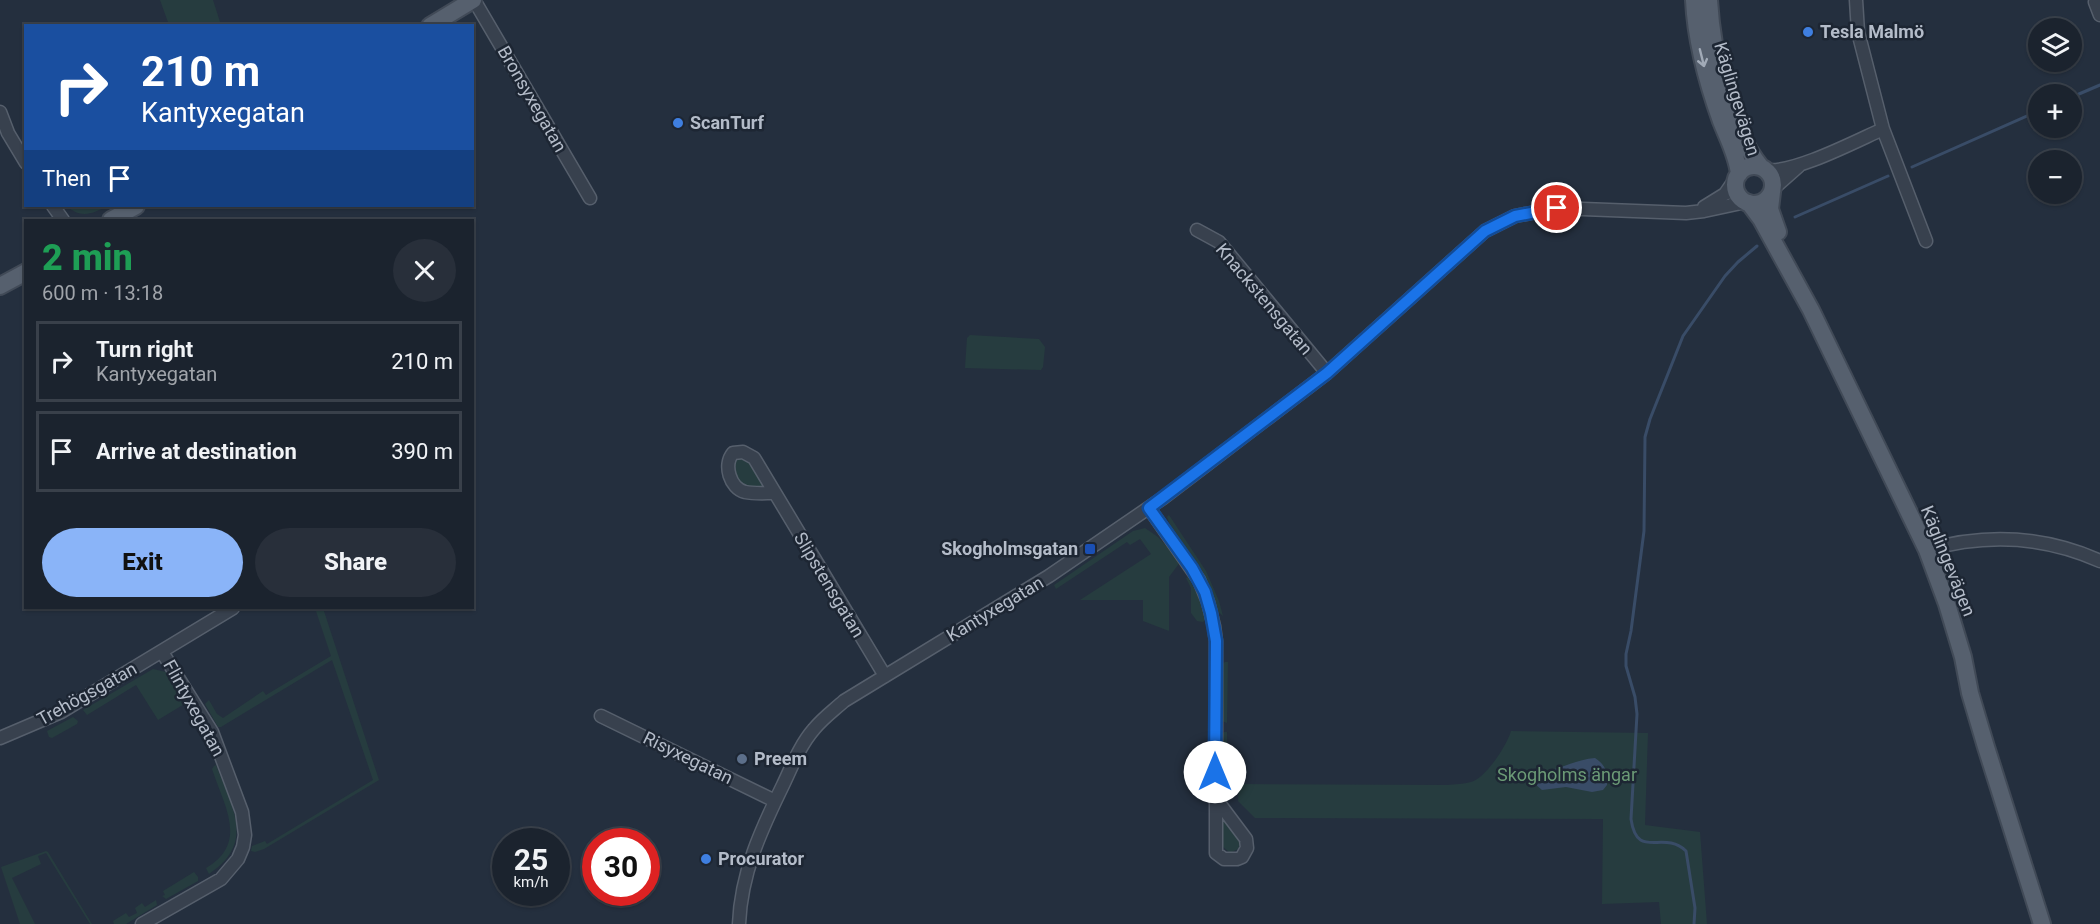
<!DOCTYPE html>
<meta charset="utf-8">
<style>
:root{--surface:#1b232e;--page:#282f3a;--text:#f1f3f6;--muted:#a0a4aa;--line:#39404a;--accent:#8ab4f8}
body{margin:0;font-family:Roboto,sans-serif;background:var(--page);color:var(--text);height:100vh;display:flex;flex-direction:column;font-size:22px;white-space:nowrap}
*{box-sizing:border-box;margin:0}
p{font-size:20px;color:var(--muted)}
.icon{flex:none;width:33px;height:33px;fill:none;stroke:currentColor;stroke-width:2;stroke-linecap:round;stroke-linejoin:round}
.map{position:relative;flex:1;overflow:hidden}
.drawer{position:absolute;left:24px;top:219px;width:450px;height:390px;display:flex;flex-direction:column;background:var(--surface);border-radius:0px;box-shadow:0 2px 4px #0004,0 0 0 2px var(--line)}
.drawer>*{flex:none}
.hud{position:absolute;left:24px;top:24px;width:450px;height:183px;border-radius:0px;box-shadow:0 2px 4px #0004,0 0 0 2px var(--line);background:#1a4fa0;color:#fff;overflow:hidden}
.controls{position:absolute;left:2028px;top:18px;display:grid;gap:12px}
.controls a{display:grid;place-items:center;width:54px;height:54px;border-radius:50%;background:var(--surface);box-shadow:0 2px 4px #0004,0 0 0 2px var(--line);font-size:30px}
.speed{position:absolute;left:492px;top:828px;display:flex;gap:12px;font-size:30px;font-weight:700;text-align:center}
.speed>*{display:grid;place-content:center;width:78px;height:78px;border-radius:50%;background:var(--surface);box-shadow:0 2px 4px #0004,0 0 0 2px var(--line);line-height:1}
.speed small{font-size:15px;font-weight:400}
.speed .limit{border:9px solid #d22;background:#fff;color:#111}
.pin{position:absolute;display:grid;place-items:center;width:51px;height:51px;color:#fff;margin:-26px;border:3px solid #fff;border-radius:50%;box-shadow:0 2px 6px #0007}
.me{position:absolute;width:66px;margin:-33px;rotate:0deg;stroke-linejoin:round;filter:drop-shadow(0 0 4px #0008)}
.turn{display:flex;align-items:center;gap:21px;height:126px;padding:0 18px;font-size:27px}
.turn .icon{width:78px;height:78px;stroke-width:2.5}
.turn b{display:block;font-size:42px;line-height:51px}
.then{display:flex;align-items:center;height:57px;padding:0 18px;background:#0003;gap:12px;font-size:22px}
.round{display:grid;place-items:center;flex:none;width:63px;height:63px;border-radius:32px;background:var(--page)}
.headline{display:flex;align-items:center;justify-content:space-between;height:102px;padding:0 18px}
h1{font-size:36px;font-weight:800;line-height:45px;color:#1e9e55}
.cta{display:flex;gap:12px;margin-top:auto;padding:12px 18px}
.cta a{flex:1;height:69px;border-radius:36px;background:var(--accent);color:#111;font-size:24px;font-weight:800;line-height:69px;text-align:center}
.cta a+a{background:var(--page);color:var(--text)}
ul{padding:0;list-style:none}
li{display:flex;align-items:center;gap:18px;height:81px;margin:0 12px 9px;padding:0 6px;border:3px solid var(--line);border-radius:0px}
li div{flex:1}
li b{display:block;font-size:22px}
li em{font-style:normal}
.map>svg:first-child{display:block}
</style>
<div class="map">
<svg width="2100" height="924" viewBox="0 0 2100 924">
<rect width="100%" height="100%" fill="#242f3e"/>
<!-- green -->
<path fill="#263c3f" d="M 160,0 L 213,0 L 221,25 L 169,25 Z
M 67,206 L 107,206 C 92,214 81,219 67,206 Z
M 970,335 L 1039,339 L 1045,347 L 1043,367 L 1041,370 L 965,368 L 967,338 Z
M 742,458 L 750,463 L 765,487 L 749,488 C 737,484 734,473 733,461 Z
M 1169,515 L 1206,571 L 1219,601 L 1223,616 C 1212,608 1211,594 1206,582 C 1196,559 1175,541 1167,517 Z
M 1145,528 L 1158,537 L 1179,560 L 1178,565 L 1169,577 L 1169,631 L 1143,621 L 1143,600 L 1080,600 L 1151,554 L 1140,539 L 1130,545 L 1127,542 L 1056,589 L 1054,585 L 1133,531 Z
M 1188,577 C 1196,591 1202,603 1206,619 L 1203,622 L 1197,621 L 1191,613 L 1191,588 L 1186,578 Z
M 315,608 L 323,608 L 379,780 L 264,849 L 255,852 L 251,851 L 252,846 L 265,841 L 267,844 L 373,780 L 332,660 L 221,727 L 218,727 L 205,704 L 209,700 L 217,714 L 223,718 L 263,691 L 266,695 L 331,656 Z
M 1225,662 L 1228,662 L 1227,723 L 1222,721 L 1222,664 Z
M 153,669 L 166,672 L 186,703 L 158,720 L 136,685 L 87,715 L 83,710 Z
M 73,717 L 78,721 L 77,724 L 52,738 L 49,737 L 47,731 Z
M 1511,731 L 1648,733 L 1645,825 L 1700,832 L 1707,924 L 1661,924 L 1659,902 L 1602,904 L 1603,819 L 1255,818 L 1238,801 L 1239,784 L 1447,785 C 1455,784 1464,784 1471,782 C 1486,778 1507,745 1511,731 Z
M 1224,732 L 1227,732 L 1228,794 L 1224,797 L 1222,735 Z
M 216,765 C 232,807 256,843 209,874 L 206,868 C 249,843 224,806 212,769 L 214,766 Z
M 1222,817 L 1241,842 L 1238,849 L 1230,853 L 1222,846 Z
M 46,851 L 48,852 L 92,924 L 90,924 L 46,853 L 38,856 L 41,864 L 12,878 L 35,924 L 20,924 L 1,867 Z
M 194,872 L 198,877 L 198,881 L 166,899 L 162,896 L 165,895 L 163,891 Z
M 156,900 L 157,905 L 126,924 L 114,924 L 113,921 L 126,913 L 129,917 L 137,913 L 135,908 L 142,903 L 145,907 Z"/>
<!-- water -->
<path fill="#394c67" d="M 1595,758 C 1606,765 1608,773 1607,785 L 1603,790 L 1592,792 L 1566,787 L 1542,790 L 1528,778 L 1527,773 C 1551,775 1571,760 1595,758 Z"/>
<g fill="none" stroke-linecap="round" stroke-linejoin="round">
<!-- stream -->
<path stroke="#394c67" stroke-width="3" d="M 2072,97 L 2100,85
M 1912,167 L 2038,111
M 1795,217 L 1888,176
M 1694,924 L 1695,908 L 1686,851 C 1663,829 1637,861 1631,819 L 1637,714 L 1635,697 L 1626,666 L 1626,654 L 1631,631 L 1644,531 L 1645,437 L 1650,419 L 1683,336 L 1725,276 L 1738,262 L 1757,246"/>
<!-- minor casing -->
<g stroke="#565f6c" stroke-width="15">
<path id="minor" d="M 474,0 L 590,198
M 1856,0 L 1858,32 L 1883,129 L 1926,241
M 2095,2 L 2100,15
M 0,112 L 8,133 L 26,163
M 1766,170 C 1793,174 1856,141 1883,129
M 1773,189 L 1799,166
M 53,206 L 63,220
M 1704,207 L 1725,194 L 1736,178
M 1197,230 L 1219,242 L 1327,373
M 774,493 C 765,493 755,494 745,492 C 730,488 723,465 733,453 L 743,452 L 754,458 L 885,676
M 1149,508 L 1199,580 L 1208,602 L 1214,626 L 1216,641 L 1216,799 L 1246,839 L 1247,848 L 1242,857 L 1237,859 L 1224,859 L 1216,853 L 1216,799
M 1927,550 C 1986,533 2044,536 2100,561
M 601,716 L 775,801
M 0,738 L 61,712 L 233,608
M 142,924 L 221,879 L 238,859 L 243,847 L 245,835 L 242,812 L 212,732 L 162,652
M 739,924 C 741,873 761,830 783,785 C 792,766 800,745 814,729 C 823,718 834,710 844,701 L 1049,576 L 1163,498 L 1327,373 L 1485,231 L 1515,216 L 1557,208 L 1686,213 L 1704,211 L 1746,202"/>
</g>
<!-- major casing -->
<g stroke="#414a57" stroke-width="20">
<path id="major" d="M 1694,0 C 1696,42 1707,82 1721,121 C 1728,139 1737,155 1739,174
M 1709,0 C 1712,51 1728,127 1761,167
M 430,26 L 473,0
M1735 185a19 19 0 1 1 38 0a19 19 0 1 1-38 0Z
M 1772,192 L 1770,209 L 1778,232
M 1749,203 L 1761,219 L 1811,310 L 1927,550 L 1947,604 L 1963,657 L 1970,693 L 1986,747 L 2042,924
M 111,220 L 136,206
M 0,286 L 26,272"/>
</g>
<!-- minor -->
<use href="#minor" stroke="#38414e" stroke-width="12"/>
<!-- major -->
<use href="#major" stroke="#56606e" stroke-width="16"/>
</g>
<!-- one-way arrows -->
<defs><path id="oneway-shaft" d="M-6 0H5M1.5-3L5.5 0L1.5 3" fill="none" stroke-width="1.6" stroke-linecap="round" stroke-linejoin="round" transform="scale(1.5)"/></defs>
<use stroke="#a1aab7" href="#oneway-shaft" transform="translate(1702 58) rotate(76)"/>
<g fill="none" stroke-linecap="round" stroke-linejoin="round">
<!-- route casing -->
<g stroke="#114b97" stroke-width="15">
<path id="route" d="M 1215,772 L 1216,641 L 1211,613 L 1205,592 L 1192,568 L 1149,508 L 1327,373 L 1485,231 L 1515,216 L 1557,208"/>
</g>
<!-- route -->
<use href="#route" stroke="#1a73e8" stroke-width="10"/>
</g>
<!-- markers -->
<g fill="#3f7fe0" stroke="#1d2633" stroke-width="2">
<circle cx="1808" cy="32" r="6"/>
<circle cx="678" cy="123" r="6"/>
<circle cx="706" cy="859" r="6"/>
</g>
<rect fill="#1a4fb4" stroke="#1d2633" stroke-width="2" x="1084" y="543" width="12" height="12" rx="3"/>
<circle fill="#5c6f8a" stroke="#1d2633" stroke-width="2" cx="742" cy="759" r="6"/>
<g text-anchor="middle" stroke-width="5" stroke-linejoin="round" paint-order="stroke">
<!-- poi labels -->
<g font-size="18" font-weight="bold" fill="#b4bcc9" stroke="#1d2633" text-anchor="start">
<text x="1820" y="38">Tesla Malmö</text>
<text x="690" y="129">ScanTurf</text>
<text x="1078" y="555" text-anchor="end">Skogholmsgatan</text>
<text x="754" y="765">Preem</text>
<text x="718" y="865">Procurator</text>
</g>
<!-- street labels -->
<g font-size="18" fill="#b4bcc9" stroke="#1d2633">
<text transform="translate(532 99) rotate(60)" y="6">Bronsyxegatan</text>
<text transform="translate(1737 99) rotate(73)" y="6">Käglingevägen</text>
<text transform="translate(1264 299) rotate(50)" y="6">Knackstensgatan</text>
<text transform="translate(1948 561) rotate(68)" y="6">Käglingevägen</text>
<text transform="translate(829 585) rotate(59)" y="6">Slipstensgatan</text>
<text transform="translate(995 609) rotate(-31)" y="6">Kantyxegatan</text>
<text transform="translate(87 694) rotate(-29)" y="6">Trehögsgatan</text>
<text transform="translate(194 708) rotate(61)" y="6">Flintyxegatan</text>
<text transform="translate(688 758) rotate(26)" y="6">Risyxegatan</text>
</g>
<!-- park labels -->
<g font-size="18" fill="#6b9a76" stroke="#1d2633">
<text x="1567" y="781">Skogholms ängar</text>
</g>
</g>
</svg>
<div class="controls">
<a><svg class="icon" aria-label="layers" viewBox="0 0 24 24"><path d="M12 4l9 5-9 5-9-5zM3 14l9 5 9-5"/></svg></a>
<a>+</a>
<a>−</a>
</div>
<div class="speed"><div>25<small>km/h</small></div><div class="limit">30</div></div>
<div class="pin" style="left:1557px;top:208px;background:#d93025"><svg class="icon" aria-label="arrive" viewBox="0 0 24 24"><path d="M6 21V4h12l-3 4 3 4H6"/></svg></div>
<svg class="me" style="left:1215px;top:772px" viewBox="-20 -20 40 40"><circle r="19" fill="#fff"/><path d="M0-13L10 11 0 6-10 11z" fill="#1a73e8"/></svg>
<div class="hud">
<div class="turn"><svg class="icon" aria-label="right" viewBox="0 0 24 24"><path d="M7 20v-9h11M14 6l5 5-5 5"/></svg><div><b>210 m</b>Kantyxegatan</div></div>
<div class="then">Then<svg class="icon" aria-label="arrive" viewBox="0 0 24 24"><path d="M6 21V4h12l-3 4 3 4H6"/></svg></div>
</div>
<section class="drawer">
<div class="headline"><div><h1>2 min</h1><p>600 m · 13:18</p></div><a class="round"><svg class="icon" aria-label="close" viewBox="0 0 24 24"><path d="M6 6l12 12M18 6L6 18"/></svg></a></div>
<ul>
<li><svg class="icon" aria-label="right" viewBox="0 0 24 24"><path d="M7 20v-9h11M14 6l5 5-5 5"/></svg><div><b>Turn right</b><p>Kantyxegatan</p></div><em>210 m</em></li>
<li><svg class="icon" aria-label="arrive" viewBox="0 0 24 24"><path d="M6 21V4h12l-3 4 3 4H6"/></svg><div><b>Arrive at destination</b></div><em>390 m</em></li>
</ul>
<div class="cta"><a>Exit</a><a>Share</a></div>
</section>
</div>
